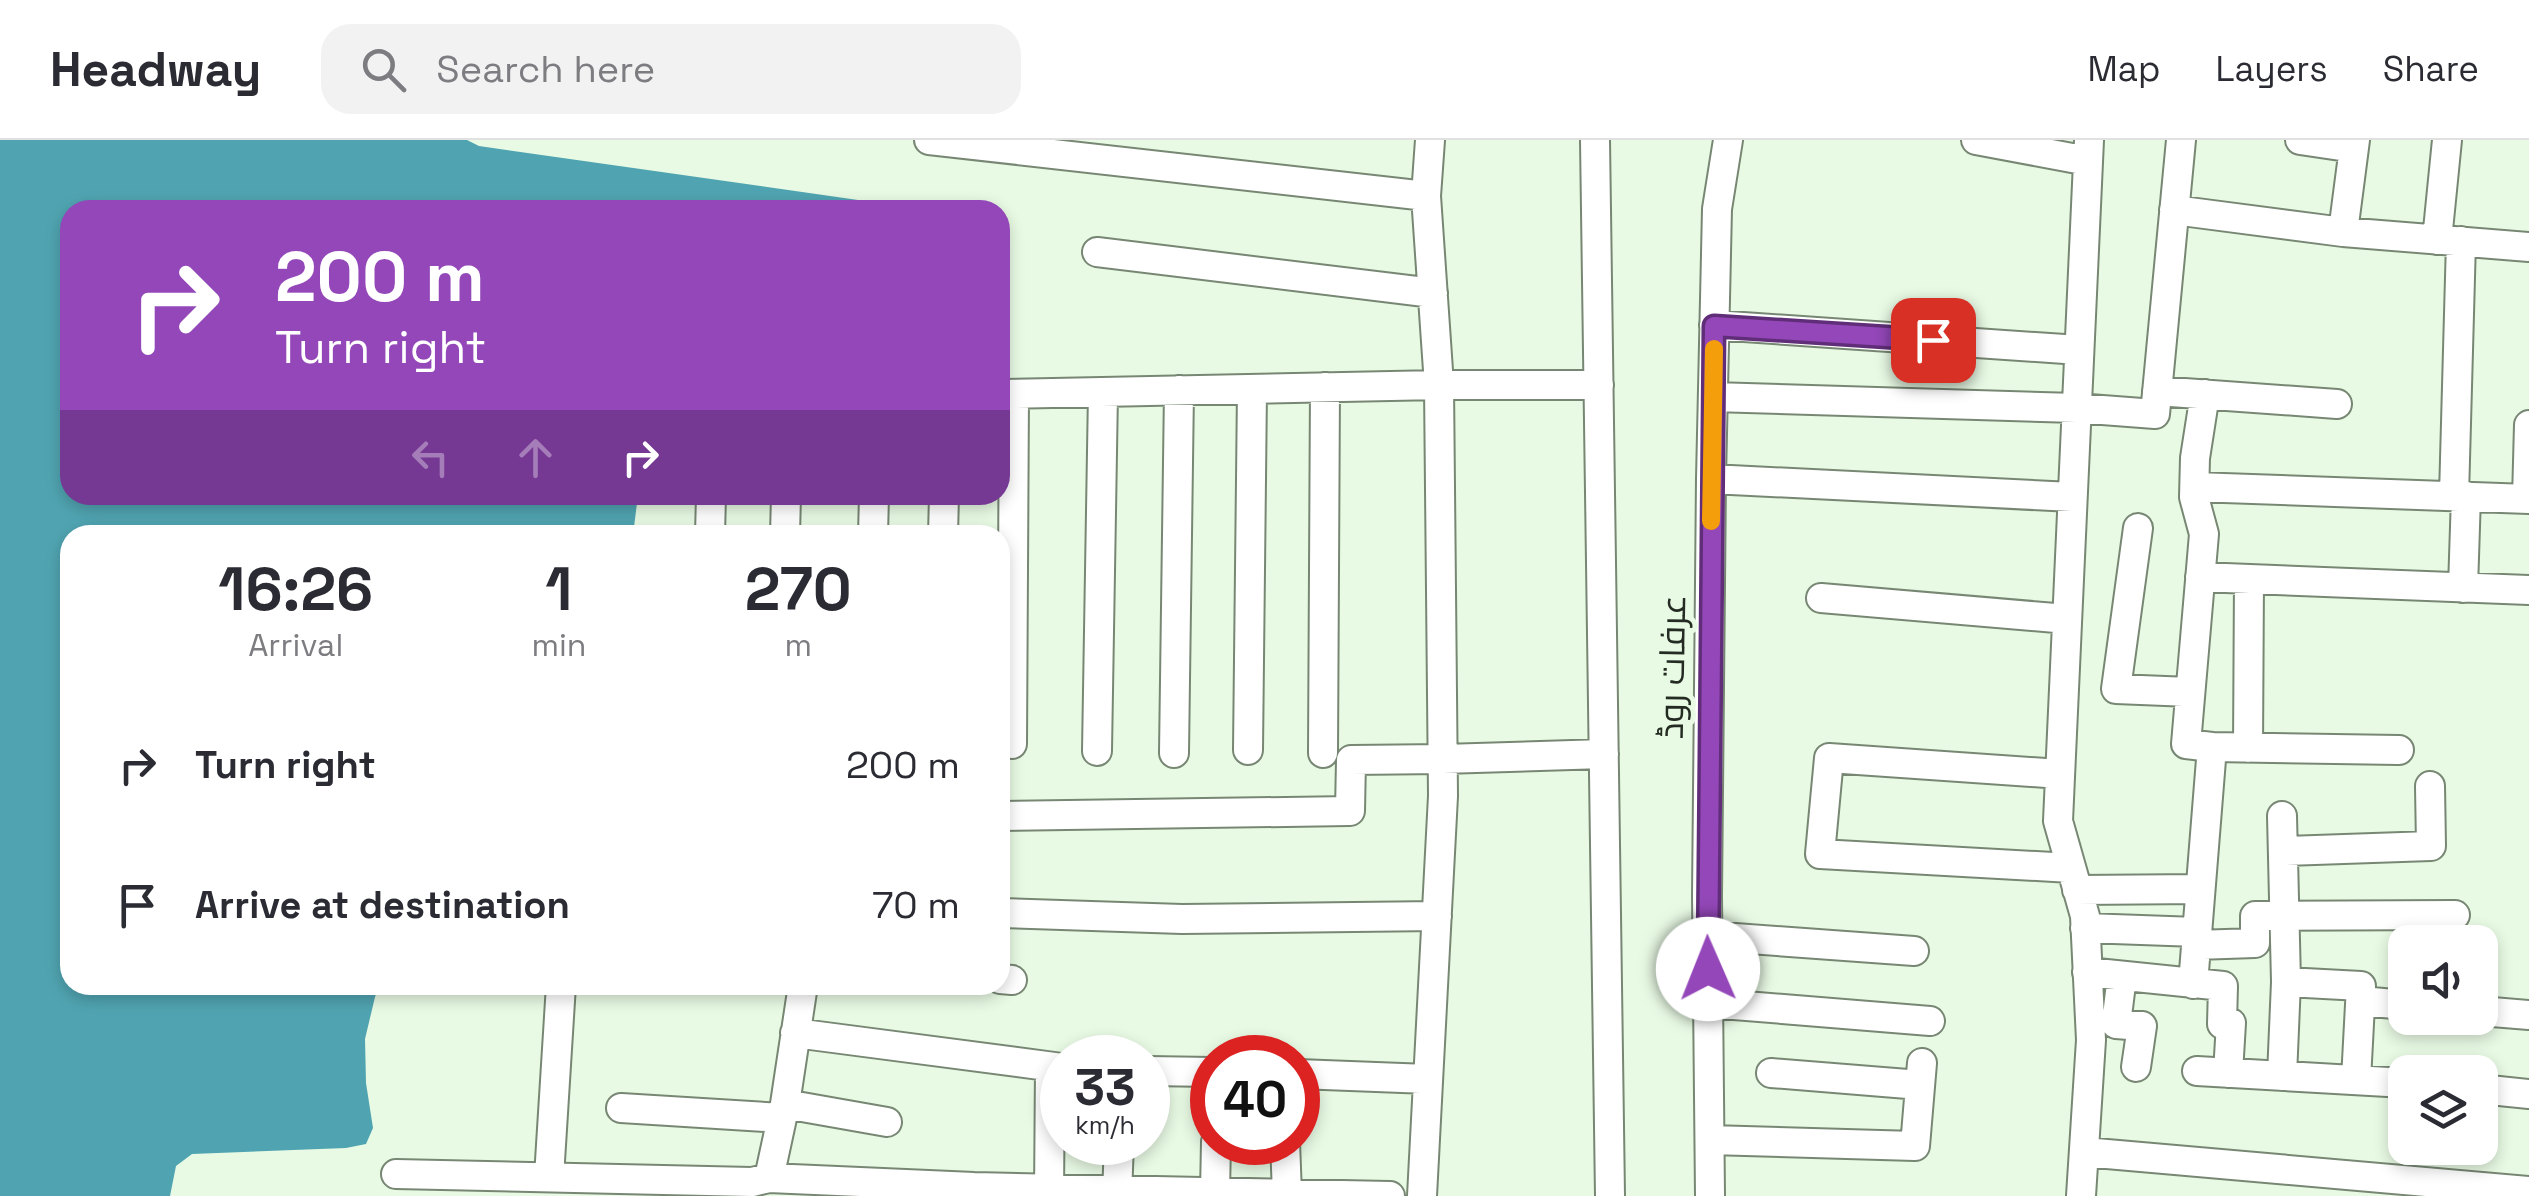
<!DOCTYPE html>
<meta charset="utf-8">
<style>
:root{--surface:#fff;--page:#f2f2f3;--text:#2b2b33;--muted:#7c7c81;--line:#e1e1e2}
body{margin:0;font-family:"Space Grotesk",Cairo,sans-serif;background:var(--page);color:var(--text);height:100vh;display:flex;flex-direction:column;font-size:38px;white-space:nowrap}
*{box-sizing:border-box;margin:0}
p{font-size:32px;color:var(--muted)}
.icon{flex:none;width:55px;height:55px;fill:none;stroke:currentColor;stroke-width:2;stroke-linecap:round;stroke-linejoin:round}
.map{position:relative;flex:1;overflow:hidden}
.sheet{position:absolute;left:60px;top:385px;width:950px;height:470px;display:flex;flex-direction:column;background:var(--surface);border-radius:30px;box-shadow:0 5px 15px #0003}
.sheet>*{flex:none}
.top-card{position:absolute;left:60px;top:60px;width:950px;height:305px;border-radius:30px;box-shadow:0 5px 15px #0003;background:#9347b8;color:#fff;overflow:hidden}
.fabs{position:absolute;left:2388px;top:785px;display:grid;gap:20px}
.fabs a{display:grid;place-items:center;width:110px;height:110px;border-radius:20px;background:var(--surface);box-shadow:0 5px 15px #0003;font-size:50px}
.speed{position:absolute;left:1040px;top:895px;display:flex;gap:20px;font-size:50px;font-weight:700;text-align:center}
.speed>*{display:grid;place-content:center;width:130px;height:130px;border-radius:50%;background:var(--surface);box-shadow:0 5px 15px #0003;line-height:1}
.speed small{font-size:25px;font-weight:400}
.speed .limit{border:15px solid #d22;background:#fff;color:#111}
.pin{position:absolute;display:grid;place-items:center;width:85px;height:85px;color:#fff;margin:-42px;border-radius:20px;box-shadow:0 5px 15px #0006}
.me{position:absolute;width:110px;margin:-55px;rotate:359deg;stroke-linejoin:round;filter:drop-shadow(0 0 8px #0008)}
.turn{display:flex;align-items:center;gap:35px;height:210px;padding:0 50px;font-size:45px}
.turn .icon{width:130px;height:130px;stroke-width:2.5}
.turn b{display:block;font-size:70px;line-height:85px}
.lanes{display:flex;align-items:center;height:95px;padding:0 50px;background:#0003;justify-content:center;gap:50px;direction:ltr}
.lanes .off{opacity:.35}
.eta{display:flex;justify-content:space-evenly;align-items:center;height:170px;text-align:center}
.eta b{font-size:60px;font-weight:700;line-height:70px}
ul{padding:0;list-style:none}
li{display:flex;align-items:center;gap:30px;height:140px;padding:0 50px}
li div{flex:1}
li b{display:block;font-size:38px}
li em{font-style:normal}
header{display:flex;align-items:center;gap:60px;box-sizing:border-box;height:140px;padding:0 50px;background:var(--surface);border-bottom:2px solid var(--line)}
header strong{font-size:48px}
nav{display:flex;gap:55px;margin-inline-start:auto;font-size:35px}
.search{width:700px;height:90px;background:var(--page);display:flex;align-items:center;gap:25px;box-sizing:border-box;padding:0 35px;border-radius:30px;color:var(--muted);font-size:38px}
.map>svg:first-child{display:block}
</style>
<header>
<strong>Headway</strong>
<div class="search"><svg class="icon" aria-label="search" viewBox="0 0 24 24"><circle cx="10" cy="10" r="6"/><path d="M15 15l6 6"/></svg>Search here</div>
<nav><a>Map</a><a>Layers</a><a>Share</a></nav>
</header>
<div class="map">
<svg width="2529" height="1056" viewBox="0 0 2529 1056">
<rect width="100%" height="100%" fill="#e8fae4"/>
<!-- water -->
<path fill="#50a4b1" d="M 0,0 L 467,0 L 479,6 L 858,60 L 884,70 L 70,70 L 70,355 L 638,355 L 633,395 L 70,395 L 70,845 L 380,845 L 375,857 L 365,899 L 366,943 L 373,988 L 366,1004 L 346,1008 L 192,1014 L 176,1026 L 170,1056 L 0,1056 Z"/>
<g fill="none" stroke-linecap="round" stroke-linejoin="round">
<!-- minor casing -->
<g stroke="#778773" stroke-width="32">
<path id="minor" d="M 929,0 L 1426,56
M 1595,0 L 1610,1056
M 1976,0 L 2088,21
M 2300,0 L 2354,8
M 2174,70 L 2343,92 L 2529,107
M 2343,92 L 2355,0
M 2437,100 L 2447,0
M 1097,112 L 1433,153
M 1714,185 L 2079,210
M 2157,251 L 2337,264
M 1000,254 L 1439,245 L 1599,245
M 1713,257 L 2076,268 L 2155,274 L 2181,0
M 1711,339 L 2072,357
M 2195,347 L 2529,359
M 2454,356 L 2461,101
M 2527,359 L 2529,285
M 2138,388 L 2116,549 L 2190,552
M 710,395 L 711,355
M 785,395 L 786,355
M 873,395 L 874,355
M 943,395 L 944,355
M 2200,437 L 2529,450
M 2463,448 L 2466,356
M 1821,458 L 2067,479
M 1012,604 L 1014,254
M 2212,607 L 2399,610
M 2248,608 L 2249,439
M 1248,610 L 1252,249
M 1097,611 L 1103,252
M 1174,613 L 1179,250
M 1323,613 L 1325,247
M 2060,634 L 1829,618 L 1820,714 L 2071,728
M 1000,676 L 1350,671 L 1351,620 L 1443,619 L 1604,614
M 2283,711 L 2431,706 L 2430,646
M 2077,750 L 2200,749
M 1000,773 L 1182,779 L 1437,776
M 2085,788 L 2197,792
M 1708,796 L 1914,811
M 2196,805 L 2255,803 L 2255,776 L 2455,775
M 2087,832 L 2223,846 L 2222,884 L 2231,883 L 2228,933
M 2122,836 L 2116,884 L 2142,886 L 2136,927
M 1000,839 L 1012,840
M 2286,842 L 2361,846 L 2356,940
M 2193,844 L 2212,607 L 2186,604 L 2204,394 L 2194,357 L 2195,318 L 2205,254
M 2361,861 L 2405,865
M 1709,863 L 1930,881
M 2480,871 L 2529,875
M 795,893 L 1062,928
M 1148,931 L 1212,932
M 2197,931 L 2405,943
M 1771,933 L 1920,945
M 1298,934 L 1428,939
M 2282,936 L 2286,842 L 2282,676
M 2480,949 L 2529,954
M 785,964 L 887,982
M 621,968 L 782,978
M 1710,1000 L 1915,1006 L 1922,923
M 1285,1002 L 1287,1054
M 2084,1012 L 2529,1051
M 396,1034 L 752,1042 L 769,1038 L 974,1047 L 1390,1056
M 549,1037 L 561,845
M 769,1038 L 785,964 L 803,845
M 1215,1052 L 1216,1002
M 1049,1056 L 1050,927
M 1117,1056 L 1119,1002
M 1422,1056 L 1443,656 L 1439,245 L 1426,56 L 1430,0
M 1710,1056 L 1707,756 L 1711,339 L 1717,69 L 1728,0
M 2081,1056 L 2091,900 L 2085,776 L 2058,681 L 2089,0"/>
</g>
<!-- minor -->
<use href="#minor" stroke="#fff" stroke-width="28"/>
</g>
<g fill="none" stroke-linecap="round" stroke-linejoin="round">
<!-- route casing -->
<g stroke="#602e78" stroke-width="25">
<path id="route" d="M 1708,829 L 1714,186 L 1933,200"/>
</g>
<!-- route -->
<use href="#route" stroke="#9347b8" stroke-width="18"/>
<!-- slow -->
<path stroke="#f59e0b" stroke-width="18" d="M 1711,381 L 1714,209"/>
</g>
<g text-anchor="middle" stroke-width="10" stroke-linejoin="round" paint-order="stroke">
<!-- street labels -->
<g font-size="35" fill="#242b23" stroke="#e8fae4">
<text transform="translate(1672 527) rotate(-89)" y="12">عرفات روڈ</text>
</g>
</g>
</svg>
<div class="fabs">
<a><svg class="icon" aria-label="sound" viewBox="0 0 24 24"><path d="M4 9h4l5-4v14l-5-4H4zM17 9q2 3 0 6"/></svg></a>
<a><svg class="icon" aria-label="layers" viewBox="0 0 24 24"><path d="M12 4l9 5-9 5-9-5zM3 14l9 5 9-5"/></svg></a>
</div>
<div class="speed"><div>33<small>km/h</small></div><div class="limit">40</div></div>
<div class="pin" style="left:1933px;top:200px;background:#d93025"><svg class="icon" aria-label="arrive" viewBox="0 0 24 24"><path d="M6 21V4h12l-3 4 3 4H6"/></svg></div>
<svg class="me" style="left:1708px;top:829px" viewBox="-20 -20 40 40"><circle r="19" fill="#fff"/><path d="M0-13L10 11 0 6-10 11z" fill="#9347b8"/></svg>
<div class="top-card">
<div class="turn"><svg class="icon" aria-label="right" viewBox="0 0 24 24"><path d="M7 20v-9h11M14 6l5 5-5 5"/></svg><div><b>200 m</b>Turn right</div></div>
<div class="lanes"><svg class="icon off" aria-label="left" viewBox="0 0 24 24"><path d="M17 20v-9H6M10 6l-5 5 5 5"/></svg><svg class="icon off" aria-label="ahead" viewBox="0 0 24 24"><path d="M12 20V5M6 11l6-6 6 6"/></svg><svg class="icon" aria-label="right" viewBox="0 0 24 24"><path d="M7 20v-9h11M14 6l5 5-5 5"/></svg></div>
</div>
<section class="sheet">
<div class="eta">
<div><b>16:26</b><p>Arrival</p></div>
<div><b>1</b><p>min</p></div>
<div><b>270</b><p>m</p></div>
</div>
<ul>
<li><svg class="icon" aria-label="right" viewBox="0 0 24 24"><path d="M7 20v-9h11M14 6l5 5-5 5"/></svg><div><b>Turn right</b></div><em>200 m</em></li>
<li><svg class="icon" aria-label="arrive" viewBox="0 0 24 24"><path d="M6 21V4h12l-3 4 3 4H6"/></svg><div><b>Arrive at destination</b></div><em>70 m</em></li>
</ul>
</section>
</div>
